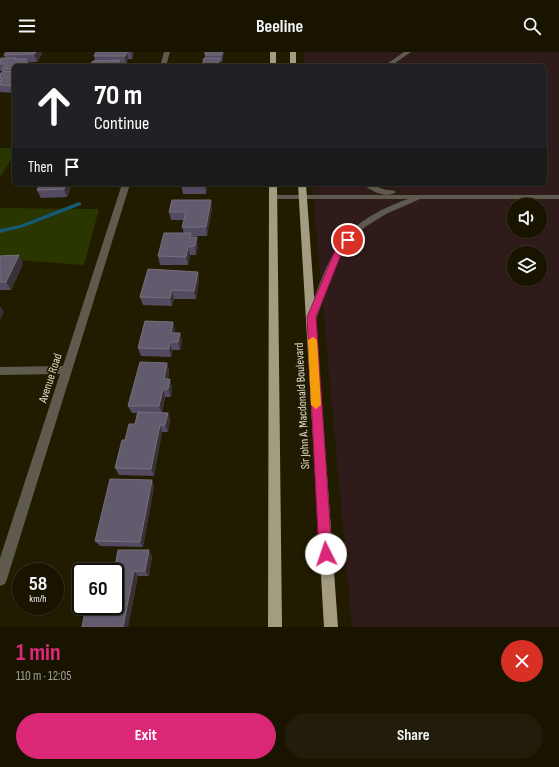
<!DOCTYPE html>
<meta charset="utf-8">
<style>
:root{--surface:#191400;--page:#221d0a;--text:#f1f3f6;--muted:#9f9e99;--line:#373322;--accent:#db2777}
body{margin:0;font-family:"Sofia Sans Condensed",sans-serif;background:var(--page);color:var(--text);height:100vh;display:flex;flex-direction:column;font-size:15px;white-space:nowrap}
*{box-sizing:border-box;margin:0}
p{font-size:13px;color:var(--muted)}
.icon{flex:none;width:22px;height:22px;fill:none;stroke:currentColor;stroke-width:2;stroke-linecap:round;stroke-linejoin:round}
.map{position:relative;height:575px;overflow:hidden}
.drawer{display:flex;flex-direction:column;background:var(--surface);flex:1}
.drawer>*{flex:none}
.guide{position:absolute;left:12px;top:12px;width:535px;height:122px;border-radius:6px;box-shadow:0 1px 3px #0004,0 0 0 1px var(--line);background:#202124;color:#fff;overflow:hidden}
.buttons{position:absolute;left:507px;top:146px;display:grid;gap:8px}
.buttons a{display:grid;place-items:center;width:40px;height:40px;border-radius:50%;background:var(--surface);box-shadow:0 1px 3px #0004,0 0 0 1px var(--line);font-size:20px}
.speed{position:absolute;left:12px;top:511px;display:flex;gap:8px;font-size:20px;font-weight:700;text-align:center}
.speed>*{display:grid;place-content:center;width:52px;height:52px;border-radius:50%;background:var(--surface);box-shadow:0 1px 3px #0004,0 0 0 1px var(--line);line-height:1}
.speed small{font-size:10px;font-weight:400}
.speed .limit{border:2px solid #111;border-radius:6px;background:#fff;color:#111}
.pin{position:absolute;display:grid;place-items:center;width:34px;height:34px;color:#fff;margin:-17px;border:2px solid #fff;border-radius:50%;box-shadow:0 1px 4px #0007}
.me{position:absolute;width:44px;margin:-22px;rotate:356deg;stroke-linejoin:round;filter:drop-shadow(0 0 3px #0008)}
.turn{display:flex;align-items:center;gap:14px;height:84px;padding:0 16px;font-size:18px}
.turn .icon{width:52px;height:52px;stroke-width:2.5}
.turn b{display:block;font-size:28px;line-height:34px}
.then{display:flex;align-items:center;height:38px;padding:0 16px;background:#0003;gap:8px;font-size:15px}
.round{display:grid;place-items:center;flex:none;width:42px;height:42px;border-radius:21px;background:var(--page)}
.headline{display:flex;align-items:center;justify-content:space-between;height:68px;padding:0 16px}
h1{font-size:24px;font-weight:700;line-height:30px;color:var(--accent)}
.cta{display:flex;gap:8px;margin-top:auto;padding:8px 16px}
.cta a{flex:1;height:46px;border-radius:24px;background:var(--accent);color:#fff;font-size:16px;font-weight:700;line-height:46px;text-align:center}
.cta a+a{background:var(--page);color:var(--text)}
header{display:flex;justify-content:space-between;align-items:center;height:52px;padding:0 16px;background:var(--surface);font-size:18px;font-weight:700}
.map>svg:first-child{display:block}
</style>
<header><svg class="icon" aria-label="menu" viewBox="0 0 24 24"><path d="M4 6h16M4 12h16M4 18h16"/></svg>Beeline<svg class="icon" aria-label="search" viewBox="0 0 24 24"><circle cx="10" cy="10" r="6"/><path d="M15 15l6 6"/></svg></header>
<div class="map">
<svg width="559" height="575" viewBox="0 0 559 575">
<rect width="100%" height="100%" fill="#211b00"/>
<!-- industrial -->
<path fill="#2f1c1a" fill-rule="evenodd" d="M 304,0 L 559,0 L 559,575 L 352,575 L 312,132 L 545,132 L 545,14 L 304,14 ZM 514,153 L 540,153 L 540,179 L 514,179 ZM 514,201 L 540,201 L 540,227 L 514,227 Z"/>
<!-- green -->
<path fill="#2a3600" d="M 0,96 L 14,96 L 14,102 L 0,126 Z
M 0,156 L 99,157 L 84,213 L 0,207 Z"/>
<g fill="none" stroke-linecap="round" stroke-linejoin="round">
<!-- stream -->
<path fill="#155973" fill-rule="evenodd" d="M 79,150 L 81,151 L 81,153 L 24,175 L 0,181 L 0,177 L 20,173 Z"/>
<!-- minor -->
<path fill="#5e5b4e" fill-rule="evenodd" d="M 164,0 L 170,0 L 166,14 L 160,14 Z
M 404,0 L 411,0 L 391,14 L 384,14 Z
M 122,132 L 130,132 L 7,527 L 5,532 L 0,534 L 0,506 L 60,322 L 0,323 L 0,315 L 63,314 Z
M 363,132 C 372,132 375,134 383,137 C 388,139 392,137 396,140 C 387,147 370,139 363,132 Z
M 270,143 L 559,143 L 559,147 L 420,147 L 386,162 L 365,175 L 348,191 L 335,215 L 317,265 L 312,269 L 307,265 C 331,201 338,172 408,147 L 273,147 L 269,145 Z"/>
<!-- major -->
<path fill="#a39c81" fill-rule="evenodd" d="M 270,0 L 276,0 L 276,14 L 270,14 Z
M 290,0 L 296,0 L 296,14 L 290,14 Z
M 269,132 L 277,132 L 282,575 L 268,575 Z
M 298,132 L 306,132 L 338,575 L 324,575 Z"/>
</g>
<!-- wall -->
<path fill="#534b62" d="M 6,0 L 42,0 L 42,2 L 37,10 L 28,10 L 14,14 L 14,41 L 0,40 L 0,22 L 3,19 L 0,19 L 0,8 L 5,6 L 4,3 Z
M 96,0 L 134,0 L 132,7 L 128,7 L 126,12 L 121,12 L 121,14 L 91,14 L 91,12 L 95,9 L 94,4 Z
M 224,0 L 222,10 L 220,10 L 220,14 L 202,14 L 205,6 L 205,3 Z
M 40,132 L 72,132 L 67,145 L 41,146 L 37,138 Z
M 181,132 L 207,132 L 206,142 L 183,142 Z
M 212,156 L 207,184 L 191,184 L 191,185 L 198,194 L 196,203 L 190,203 L 188,213 L 160,213 L 158,204 L 184,181 L 182,175 L 184,168 L 171,168 L 169,160 Z
M 0,204 L 23,212 L 11,238 L 0,238 Z
M 198,220 L 199,228 L 196,247 L 174,247 L 172,254 L 143,253 L 140,245 Z
M 173,270 L 175,278 L 175,281 L 180,281 L 182,289 L 180,298 L 172,298 L 171,305 L 141,304 L 138,296 Z
M 167,311 L 169,319 L 168,327 L 172,335 L 171,345 L 165,345 L 162,361 L 168,361 L 170,368 L 168,380 L 162,380 L 154,424 L 119,423 L 115,416 L 125,388 L 135,372 L 137,361 L 132,361 L 128,354 Z
M 152,428 L 154,435 L 143,495 L 100,494 L 95,489 Z
M 152,504 L 149,524 L 138,524 L 128,575 L 82,575 L 115,520 Z"/>
<!-- shaded-wall -->
<path fill="#383136" d="M 36,0 L 42,0 L 42,2 L 37,10 L 34,2 Z
M 127,0 L 128,7 L 126,12 L 125,4 Z
M 131,0 L 134,0 L 132,7 Z
M 222,0 L 224,0 L 222,10 Z
M 220,6 L 220,14 L 217,14 Z
M 27,7 L 30,14 L 24,14 L 25,10 Z
M 120,8 L 121,14 L 118,14 L 118,13 Z
M 14,31 L 14,41 L 11,34 Z
M 66,132 L 72,132 L 67,145 L 64,137 Z
M 205,132 L 207,132 L 206,142 L 205,134 Z
M 211,148 L 212,156 L 207,184 L 206,175 Z
M 197,185 L 198,194 L 196,203 L 195,194 Z
M 188,195 L 190,203 L 188,213 L 186,205 Z
M 19,203 L 23,212 L 11,238 L 6,230 Z
M 198,220 L 199,228 L 196,247 L 194,239 Z
M 172,238 L 174,247 L 172,254 L 170,246 Z
M 0,254 L 4,260 L 0,268 Z
M 173,270 L 175,278 L 173,289 L 171,281 Z
M 180,281 L 182,289 L 180,298 L 178,290 Z
M 170,290 L 172,298 L 171,305 L 169,297 Z
M 167,311 L 169,319 L 166,335 L 164,327 Z
M 170,327 L 172,335 L 171,345 L 168,337 Z
M 163,337 L 165,345 L 162,361 L 159,354 Z
M 168,361 L 170,368 L 168,380 L 165,373 Z
M 160,373 L 162,380 L 154,424 L 151,417 Z
M 152,428 L 154,435 L 143,495 L 140,490 Z
M 149,498 L 152,504 L 149,524 L 145,519 Z
M 134,519 L 138,524 L 128,575 L 123,575 Z"/>
<!-- building -->
<path fill="#625b6e" stroke="#766f7c" d="M 6,0 L 36,0 L 34,2 L 4,3 Z
M 96,0 L 127,0 L 125,4 L 94,4 Z
M 205,0 L 222,0 L 222,3 L 205,3 Z
M 1,6 L 16,6 L 15,7 L 27,7 L 25,10 L 28,10 L 24,14 L 14,14 L 14,17 L 2,17 L 6,12 L 0,12 L 0,8 Z
M 204,6 L 220,6 L 217,14 L 202,14 Z
M 120,8 L 118,13 L 120,13 L 120,14 L 100,14 L 101,12 L 91,12 L 93,9 Z
M 3,19 L 14,20 L 14,31 L 11,34 L 0,33 L 0,29 L 2,27 L 0,26 L 0,22 Z
M 40,132 L 66,132 L 64,137 L 37,138 Z
M 182,132 L 205,132 L 205,134 L 181,134 Z
M 172,148 L 211,148 L 206,175 L 182,175 L 186,160 L 169,160 Z
M 164,181 L 191,181 L 190,185 L 197,185 L 195,194 L 188,195 L 186,205 L 158,204 Z
M 19,203 L 6,230 L 0,230 L 0,204 Z
M 148,217 L 198,220 L 194,239 L 172,238 L 170,246 L 140,245 Z
M 145,269 L 173,270 L 171,281 L 180,281 L 178,290 L 170,290 L 169,297 L 138,296 Z
M 140,310 L 167,311 L 164,327 L 170,327 L 168,337 L 163,337 L 159,354 L 128,354 Z
M 138,360 L 168,361 L 165,373 L 160,373 L 151,417 L 115,416 L 122,388 L 125,388 L 129,372 L 135,372 Z
M 110,427 L 152,428 L 140,490 L 95,489 Z
M 118,498 L 149,498 L 145,519 L 134,519 L 123,575 L 82,575 L 86,554 L 115,554 L 115,520 L 114,520 Z"/>
<!-- route -->
<path fill="#db2777" stroke="#8e194d" d="M 348,185 L 352,188 L 342,200 L 316,265 L 332,502 L 330,506 L 326,508 L 321,506 L 319,502 L 307,265 L 335,199 L 346,186 Z"/>
<!-- slow -->
<path fill="#f59e0b" d="M 313,285 L 317,288 L 321,353 L 316,357 L 311,353 L 308,288 Z"/>
<g text-anchor="middle" stroke-width="3.5" stroke-linejoin="round" paint-order="stroke">
<!-- street labels -->
<g font-size="12" fill="#e1decd" stroke="#211b00">
<text transform="translate(50 326) rotate(-72)" y="4">Avenue Road</text>
<text transform="translate(302 354) rotate(-93)" y="4">Sir John A. Macdonald Boulevard</text>
</g>
</g>
</svg>
<div class="buttons">
<a><svg class="icon" aria-label="sound" viewBox="0 0 24 24"><path d="M4 9h4l5-4v14l-5-4H4zM17 9q2 3 0 6"/></svg></a>
<a><svg class="icon" aria-label="layers" viewBox="0 0 24 24"><path d="M12 4l9 5-9 5-9-5zM3 14l9 5 9-5"/></svg></a>
</div>
<div class="speed"><div>58<small>km/h</small></div><div class="limit">60</div></div>
<div class="pin" style="left:348px;top:188px;background:#d93025"><svg class="icon" aria-label="arrive" viewBox="0 0 24 24"><path d="M6 21V4h12l-3 4 3 4H6"/></svg></div>
<svg class="me" style="left:326px;top:502px" viewBox="-20 -20 40 40"><circle r="19" fill="#fff"/><path d="M0-13L10 11 0 6-10 11z" fill="#db2777"/></svg>
<div class="guide">
<div class="turn"><svg class="icon" aria-label="ahead" viewBox="0 0 24 24"><path d="M12 20V5M6 11l6-6 6 6"/></svg><div><b>70 m</b>Continue</div></div>
<div class="then">Then<svg class="icon" aria-label="arrive" viewBox="0 0 24 24"><path d="M6 21V4h12l-3 4 3 4H6"/></svg></div>
</div>
</div>
<section class="drawer">
<div class="headline"><div><h1>1 min</h1><p>110 m · 12:05</p></div><a class="round" style="background:#d93025;color:#fff"><svg class="icon" aria-label="close" viewBox="0 0 24 24"><path d="M6 6l12 12M18 6L6 18"/></svg></a></div>
<div class="cta"><a>Exit</a><a>Share</a></div>
</section>
